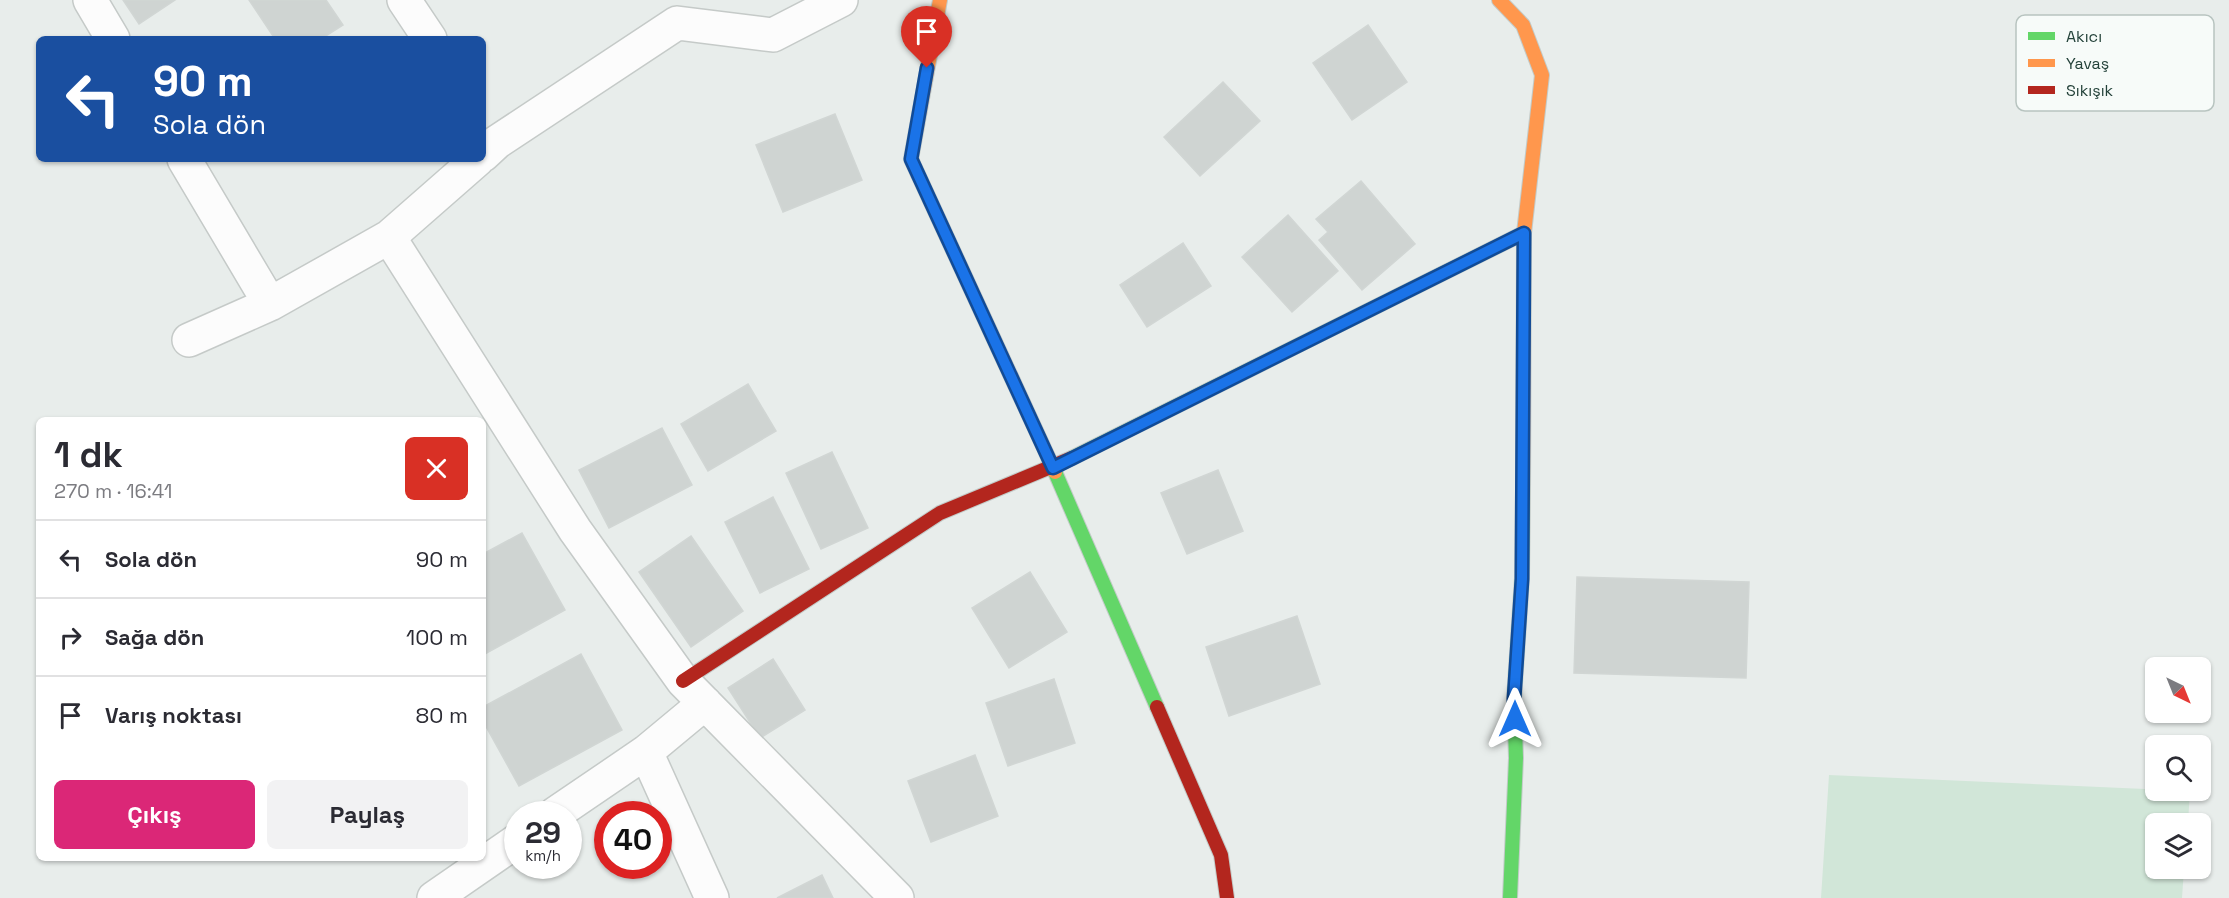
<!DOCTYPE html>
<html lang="tr">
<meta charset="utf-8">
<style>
:root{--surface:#fff;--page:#f2f2f3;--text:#2b2b33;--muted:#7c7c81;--line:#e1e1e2;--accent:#db2777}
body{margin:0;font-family:"Space Grotesk",sans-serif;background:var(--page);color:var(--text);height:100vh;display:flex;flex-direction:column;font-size:22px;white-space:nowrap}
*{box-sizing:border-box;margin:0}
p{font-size:20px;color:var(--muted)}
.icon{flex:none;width:33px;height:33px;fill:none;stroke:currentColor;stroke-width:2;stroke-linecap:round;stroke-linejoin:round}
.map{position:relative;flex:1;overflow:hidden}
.side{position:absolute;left:36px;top:417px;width:450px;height:444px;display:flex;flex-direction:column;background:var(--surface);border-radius:9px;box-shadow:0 2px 4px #0004}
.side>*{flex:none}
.banner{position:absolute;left:36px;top:36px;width:450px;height:126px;border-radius:9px;box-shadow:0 2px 4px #0004;background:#1a4fa0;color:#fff;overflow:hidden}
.needle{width:39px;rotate:137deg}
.fabs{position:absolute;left:2145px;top:657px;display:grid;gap:12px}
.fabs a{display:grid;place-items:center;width:66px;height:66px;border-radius:9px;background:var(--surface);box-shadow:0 2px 4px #0004;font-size:30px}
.speed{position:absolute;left:504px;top:801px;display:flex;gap:12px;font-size:30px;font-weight:700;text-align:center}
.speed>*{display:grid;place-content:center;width:78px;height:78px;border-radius:50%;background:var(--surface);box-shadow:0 2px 4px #0004;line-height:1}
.speed small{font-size:15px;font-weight:400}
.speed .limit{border:9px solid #d22;background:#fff;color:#111}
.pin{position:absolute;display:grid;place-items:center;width:51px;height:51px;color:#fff;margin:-62px -26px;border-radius:50% 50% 50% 0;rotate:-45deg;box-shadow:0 0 6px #0007}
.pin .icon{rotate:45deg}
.me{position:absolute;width:66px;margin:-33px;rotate:0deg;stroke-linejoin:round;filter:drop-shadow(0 0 4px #0008)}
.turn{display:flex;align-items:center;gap:21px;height:126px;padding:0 18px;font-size:27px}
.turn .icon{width:78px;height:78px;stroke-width:2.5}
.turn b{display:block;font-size:42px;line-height:51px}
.round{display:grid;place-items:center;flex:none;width:63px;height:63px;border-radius:9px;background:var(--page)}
.headline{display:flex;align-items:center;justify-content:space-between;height:102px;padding:0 18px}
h1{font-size:36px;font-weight:800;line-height:45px}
.cta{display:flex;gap:12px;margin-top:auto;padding:12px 18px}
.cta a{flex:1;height:69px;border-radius:9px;background:var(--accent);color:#fff;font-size:24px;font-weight:800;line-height:69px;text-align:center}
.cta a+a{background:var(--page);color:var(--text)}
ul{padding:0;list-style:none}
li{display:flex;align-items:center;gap:18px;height:78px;padding:0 18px;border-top:2px solid var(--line)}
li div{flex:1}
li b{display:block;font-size:22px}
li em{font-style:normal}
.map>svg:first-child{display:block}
</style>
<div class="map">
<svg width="2229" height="898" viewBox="0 0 2229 898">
<rect width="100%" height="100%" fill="#e8edeb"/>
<!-- green -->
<path fill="#d1e6d8" d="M 1829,775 L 2190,791 L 2188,823 L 2156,824 L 2156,868 L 2184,869 L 2182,898 L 1821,898 Z"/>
<!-- building -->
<path fill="#cfd4d2" stroke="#d1d6d4" stroke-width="1.5" d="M 123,0 L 175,0 L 139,24 Z
M 249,0 L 326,0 L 343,25 L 321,39 L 275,39 Z
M 1368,25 L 1407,82 L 1352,120 L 1313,63 Z
M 1223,82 L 1260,121 L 1200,176 L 1164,137 Z
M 835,114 L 862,180 L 783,212 L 756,145 Z
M 1361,181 L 1415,244 L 1362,290 L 1319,240 L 1328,232 L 1316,219 Z
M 1288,215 L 1338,271 L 1292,312 L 1242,257 Z
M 1183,243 L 1211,286 L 1147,327 L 1120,285 Z
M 748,384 L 776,431 L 708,471 L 681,424 Z
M 662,428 L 692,485 L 609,528 L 579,470 Z
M 832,452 L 868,528 L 821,549 L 786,473 Z
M 1218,470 L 1243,531 L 1187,554 L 1161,493 Z
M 773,497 L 809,569 L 760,593 L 725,522 Z
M 522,533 L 565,610 L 483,655 L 483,554 Z
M 691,536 L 743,611 L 691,647 L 639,572 Z
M 1030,572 L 1067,632 L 1009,668 L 972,608 Z
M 1577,577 L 1749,582 L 1746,678 L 1574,673 Z
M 1297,616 L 1320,684 L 1229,716 L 1206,647 Z
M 581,654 L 622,730 L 519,786 L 483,721 L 483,707 Z
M 773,659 L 805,710 L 760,738 L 728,688 Z
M 1054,679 L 1075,743 L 1008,766 L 986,703 Z
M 975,755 L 998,816 L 931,842 L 908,781 Z
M 822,875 L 833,898 L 777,898 Z"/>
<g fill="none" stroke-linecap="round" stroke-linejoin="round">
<!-- street casing -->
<g stroke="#c5cac8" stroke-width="36">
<path id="street" d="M 90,0 L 113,39
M 404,0 L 430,39
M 483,155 L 497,142 L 677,23 L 773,35 L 841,0
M 184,159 L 270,304
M 389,237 L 575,530 L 683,681 L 897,898
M 189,340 L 270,304 L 389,237 L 478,159
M 646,752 L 712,898
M 555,814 L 646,752 L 705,703
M 434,898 L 518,840"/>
</g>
<!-- fast casing -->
<g stroke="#c3cbc8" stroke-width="16">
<path id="fast" d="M 1072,458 L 1524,233
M 1055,472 L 1157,707
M 1510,898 L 1516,758 L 1514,699 L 1522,578 L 1523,490"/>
</g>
<!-- slow casing -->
<g stroke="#c3cbc8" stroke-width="16">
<path id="slow" d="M 940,0 L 911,159 L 1055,472
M 1499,0 L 1523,25 L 1542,75 L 1524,233 L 1523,490"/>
</g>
<!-- jam casing -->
<g stroke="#c3cbc8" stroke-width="16">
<path id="jam" d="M 683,681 L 940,513 L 1072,458
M 1157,707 L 1221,855 L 1227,898"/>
</g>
<!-- street -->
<use href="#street" stroke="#fcfcfc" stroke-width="33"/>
<!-- fast -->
<use href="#fast" stroke="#63d668" stroke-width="14"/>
<!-- slow -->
<use href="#slow" stroke="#ff974d" stroke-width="14"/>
<!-- jam -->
<use href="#jam" stroke="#b3261e" stroke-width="14"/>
</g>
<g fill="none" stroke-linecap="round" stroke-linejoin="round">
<!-- route casing -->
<g stroke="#114b97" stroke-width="15">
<path id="route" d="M 927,68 L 911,159 L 1053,468 L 1524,233 L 1522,579 L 1514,699 L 1515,719"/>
</g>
<!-- route -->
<use href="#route" stroke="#1a73e8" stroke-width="10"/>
</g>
<!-- legend -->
<rect x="2016" y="15" width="198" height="96" rx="9" fill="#f7fbf9" stroke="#b8c4c0" stroke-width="1.5"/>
<rect x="2028" y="32" width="27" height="8" fill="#63d668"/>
<rect x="2028" y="59" width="27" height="8" fill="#ff974d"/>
<rect x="2028" y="86" width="27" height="8" fill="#b3261e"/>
<g font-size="16" fill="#24423a">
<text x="2066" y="42">Akıcı</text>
<text x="2066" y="69">Yavaş</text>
<text x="2066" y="96">Sıkışık</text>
</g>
</svg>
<div class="fabs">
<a><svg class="needle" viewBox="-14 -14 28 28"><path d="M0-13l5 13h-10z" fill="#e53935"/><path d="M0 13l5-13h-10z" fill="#7c7c81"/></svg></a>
<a><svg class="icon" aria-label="search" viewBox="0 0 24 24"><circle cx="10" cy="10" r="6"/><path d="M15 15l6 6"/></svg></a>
<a><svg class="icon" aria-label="layers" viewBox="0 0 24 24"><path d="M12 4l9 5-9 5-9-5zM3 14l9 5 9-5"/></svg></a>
</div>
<div class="speed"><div>29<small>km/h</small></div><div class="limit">40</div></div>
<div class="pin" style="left:927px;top:68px;background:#d93025"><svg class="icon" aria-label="arrive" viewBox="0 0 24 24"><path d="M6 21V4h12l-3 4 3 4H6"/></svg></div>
<svg class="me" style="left:1515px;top:719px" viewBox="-20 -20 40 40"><path d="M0-17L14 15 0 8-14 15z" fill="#1a73e8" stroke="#fff" stroke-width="4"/></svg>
<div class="banner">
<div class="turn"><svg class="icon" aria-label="left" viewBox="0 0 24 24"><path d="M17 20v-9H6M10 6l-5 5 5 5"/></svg><div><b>90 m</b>Sola dön</div></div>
</div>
<section class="side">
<div class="headline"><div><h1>1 dk</h1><p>270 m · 16:41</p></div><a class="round" style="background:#d93025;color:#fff"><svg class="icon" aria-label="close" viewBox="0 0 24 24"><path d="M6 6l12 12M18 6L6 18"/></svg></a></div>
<ul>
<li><svg class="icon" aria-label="left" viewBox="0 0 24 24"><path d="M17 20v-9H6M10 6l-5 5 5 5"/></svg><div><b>Sola dön</b></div><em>90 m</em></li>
<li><svg class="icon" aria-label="right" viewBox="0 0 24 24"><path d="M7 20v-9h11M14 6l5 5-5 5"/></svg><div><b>Sağa dön</b></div><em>100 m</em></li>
<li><svg class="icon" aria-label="arrive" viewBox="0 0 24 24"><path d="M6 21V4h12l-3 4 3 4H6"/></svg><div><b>Varış noktası</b></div><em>80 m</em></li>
</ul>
<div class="cta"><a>Çıkış</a><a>Paylaş</a></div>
</section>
</div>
